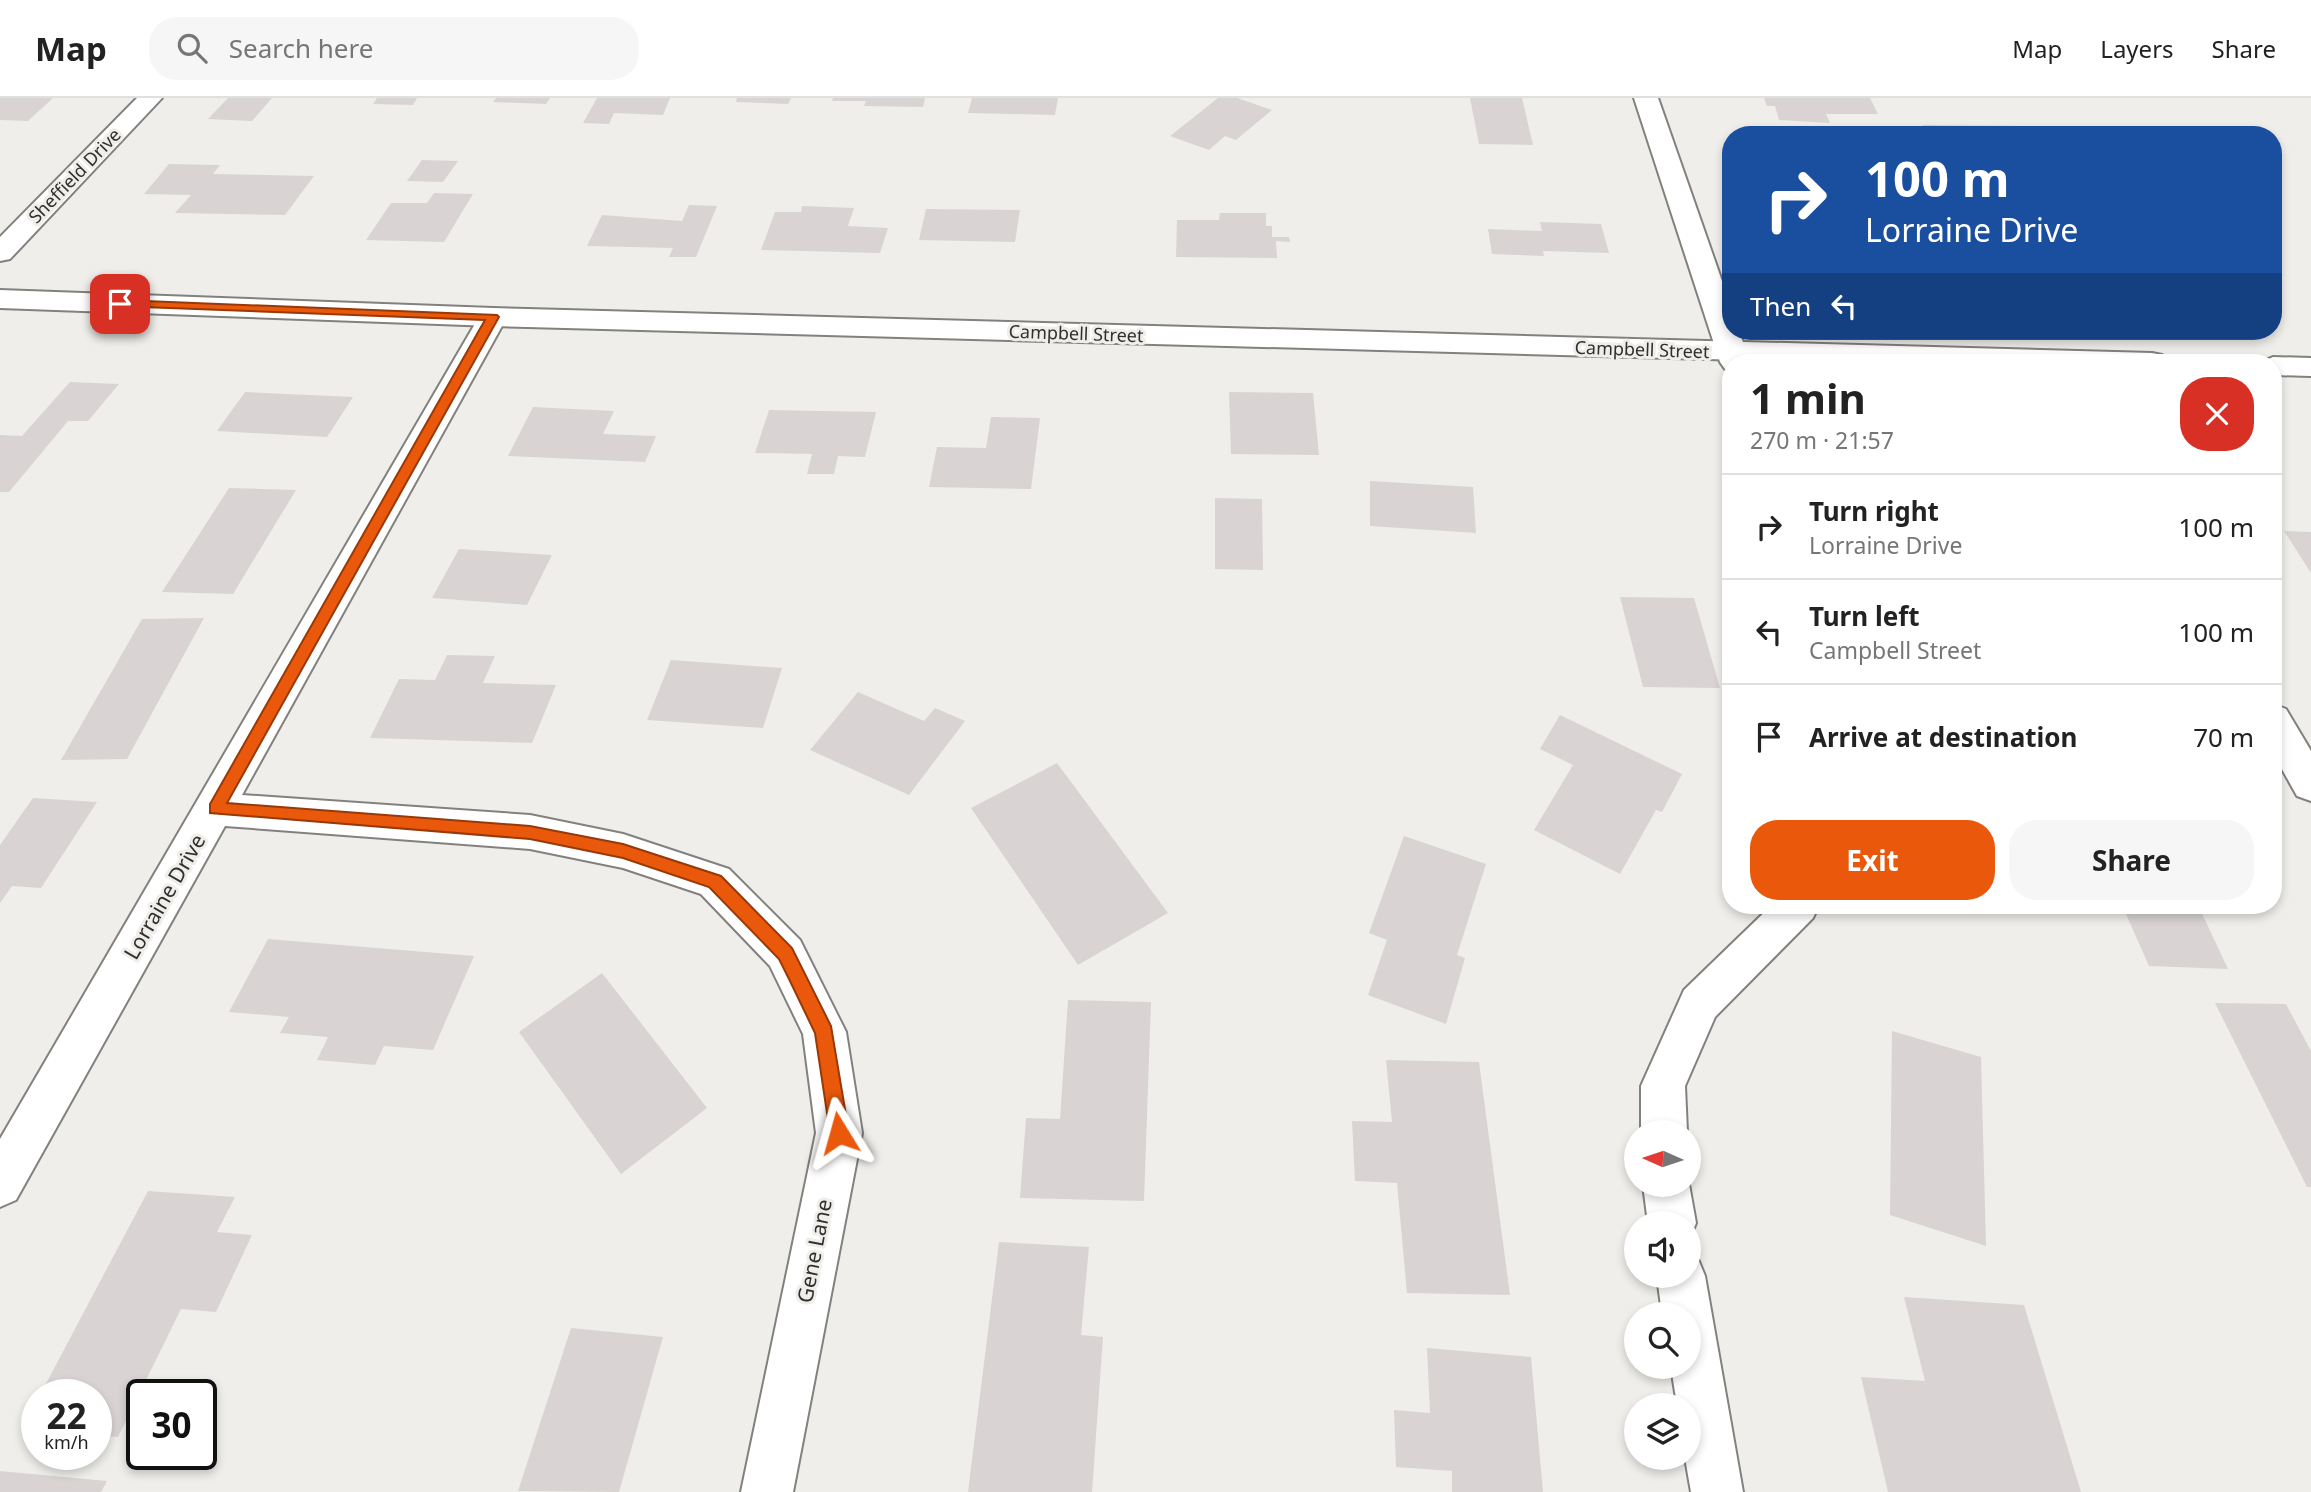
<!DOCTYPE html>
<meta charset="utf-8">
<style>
:root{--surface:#fff;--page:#f6f6f6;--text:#222;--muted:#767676;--line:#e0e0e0;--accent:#ea580c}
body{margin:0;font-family:"Noto Sans",sans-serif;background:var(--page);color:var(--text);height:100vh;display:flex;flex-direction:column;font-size:26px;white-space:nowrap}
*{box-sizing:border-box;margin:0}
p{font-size:23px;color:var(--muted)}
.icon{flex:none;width:38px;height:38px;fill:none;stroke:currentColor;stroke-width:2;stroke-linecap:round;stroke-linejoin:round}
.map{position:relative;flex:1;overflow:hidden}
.drawer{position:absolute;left:1722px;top:256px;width:560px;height:560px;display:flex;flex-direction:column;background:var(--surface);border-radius:28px;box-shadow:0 4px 10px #0003}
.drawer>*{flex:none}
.top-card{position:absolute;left:1722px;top:28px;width:560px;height:214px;border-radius:28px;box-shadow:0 4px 10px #0003;background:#1a4fa0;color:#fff;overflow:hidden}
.needle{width:46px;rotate:273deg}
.fabs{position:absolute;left:1624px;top:1022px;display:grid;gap:14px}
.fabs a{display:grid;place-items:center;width:77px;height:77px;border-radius:50%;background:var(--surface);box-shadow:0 4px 10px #0003;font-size:35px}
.speed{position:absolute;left:21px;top:1281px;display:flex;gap:14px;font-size:35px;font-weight:700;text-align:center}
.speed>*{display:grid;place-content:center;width:91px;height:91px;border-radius:50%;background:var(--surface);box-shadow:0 4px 10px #0003;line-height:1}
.speed small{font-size:18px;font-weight:400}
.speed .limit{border:4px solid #111;border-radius:10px;background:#fff;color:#111}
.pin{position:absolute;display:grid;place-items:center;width:60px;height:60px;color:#fff;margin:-30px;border-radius:14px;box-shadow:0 4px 10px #0006}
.me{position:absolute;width:77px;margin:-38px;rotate:352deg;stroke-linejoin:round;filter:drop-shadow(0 0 5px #0008)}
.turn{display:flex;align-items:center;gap:24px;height:147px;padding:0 28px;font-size:32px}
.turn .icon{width:91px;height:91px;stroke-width:2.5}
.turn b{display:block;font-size:49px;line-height:60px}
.then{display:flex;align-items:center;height:66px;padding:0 28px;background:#0003;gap:14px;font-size:26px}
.round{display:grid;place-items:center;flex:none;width:74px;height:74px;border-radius:28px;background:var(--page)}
.headline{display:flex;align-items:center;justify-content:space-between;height:119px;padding:0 28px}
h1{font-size:42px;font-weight:700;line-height:52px}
.action{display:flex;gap:14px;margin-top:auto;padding:14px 28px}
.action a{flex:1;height:80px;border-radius:28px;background:var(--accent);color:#fff;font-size:28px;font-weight:700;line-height:80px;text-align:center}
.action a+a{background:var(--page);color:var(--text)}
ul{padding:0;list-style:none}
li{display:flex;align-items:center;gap:21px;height:105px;padding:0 28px;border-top:2px solid var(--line)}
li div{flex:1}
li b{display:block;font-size:26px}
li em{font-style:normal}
header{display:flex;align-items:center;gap:42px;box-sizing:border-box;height:98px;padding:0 35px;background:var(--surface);border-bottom:2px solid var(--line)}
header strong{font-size:33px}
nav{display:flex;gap:38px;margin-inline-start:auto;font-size:24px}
.search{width:490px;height:63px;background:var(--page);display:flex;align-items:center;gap:18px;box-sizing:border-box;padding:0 24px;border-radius:28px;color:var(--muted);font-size:26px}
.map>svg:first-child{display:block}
</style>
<header>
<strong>Map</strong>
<div class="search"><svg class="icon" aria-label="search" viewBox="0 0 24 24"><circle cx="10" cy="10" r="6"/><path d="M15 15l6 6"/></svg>Search here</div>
<nav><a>Map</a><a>Layers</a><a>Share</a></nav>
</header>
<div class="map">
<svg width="2311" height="1394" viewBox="0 0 2311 1394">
<rect width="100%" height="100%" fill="#efeeea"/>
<!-- building -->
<path fill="#d9d4d3" d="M 0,0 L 53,0 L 28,23 L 0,22 Z
M 228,0 L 272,0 L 252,23 L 208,21 Z
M 377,0 L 417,0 L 413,7 L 373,6 Z
M 496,0 L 550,0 L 546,6 L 493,4 Z
M 597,0 L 670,0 L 663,17 L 614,15 L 609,26 L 583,25 Z
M 737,0 L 791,0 L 788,6 L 736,4 Z
M 833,0 L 925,0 L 923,9 L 864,8 L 866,3 L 832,3 Z
M 972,0 L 1058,0 L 1055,17 L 968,15 Z
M 1218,0 L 1237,0 L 1272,12 L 1236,42 L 1225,38 L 1209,52 L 1170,38 Z
M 1470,0 L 1522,0 L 1533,47 L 1479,46 Z
M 1764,0 L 1870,0 L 1878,16 L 1826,16 L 1830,25 L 1779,22 L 1775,8 L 1767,8 Z
M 1922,27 L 2028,28 L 2034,37 L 1928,37 Z
M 2121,29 L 2188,30 L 2194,37 L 2127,37 Z
M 422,62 L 458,63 L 443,84 L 407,83 Z
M 169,66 L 220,67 L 213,76 L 314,78 L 285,117 L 175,115 L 191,97 L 144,96 Z
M 434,95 L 473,96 L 444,144 L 366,142 L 391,105 L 427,105 Z
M 689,107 L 717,108 L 696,159 L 669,159 L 673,150 L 587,148 L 602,117 L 682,123 Z
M 802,108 L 854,110 L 848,128 L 888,130 L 880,155 L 761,152 L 775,114 L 801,114 Z
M 926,111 L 1020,112 L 1015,144 L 919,142 Z
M 1220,115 L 1266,115 L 1266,128 L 1272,128 L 1272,139 L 1289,139 L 1290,144 L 1276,143 L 1277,160 L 1176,159 L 1177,122 L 1219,122 Z
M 1540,124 L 1601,126 L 1609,155 L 1543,153 L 1544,158 L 1492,156 L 1488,131 L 1542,133 Z
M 70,284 L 119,286 L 88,323 L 68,323 L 9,394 L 0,394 L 0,337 L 22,338 Z
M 245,294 L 353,299 L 327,339 L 217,333 Z
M 1229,294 L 1313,295 L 1319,357 L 1231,356 Z
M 533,309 L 614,313 L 603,336 L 656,338 L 645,364 L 508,358 Z
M 769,312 L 876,314 L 865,359 L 838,358 L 834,376 L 807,376 L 812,356 L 755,355 Z
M 991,319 L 1040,320 L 1031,391 L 929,389 L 937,349 L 986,350 Z
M 1370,383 L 1473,389 L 1476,435 L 1370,428 Z
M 229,390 L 296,392 L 233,496 L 162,494 Z
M 1215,400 L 1262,401 L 1263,472 L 1215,471 Z
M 2284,433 L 2311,434 L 2311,475 Z
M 459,451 L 552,457 L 527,507 L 432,500 Z
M 1620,499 L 1694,500 L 1720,590 L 1643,589 Z
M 204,520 L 127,661 L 61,662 L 142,521 Z
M 447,557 L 495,558 L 483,585 L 556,587 L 532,645 L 370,640 L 399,581 L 435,582 Z
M 671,562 L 782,570 L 763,630 L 647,622 Z
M 858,594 L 924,623 L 935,610 L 965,623 L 909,697 L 810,652 Z
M 1560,617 L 1682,676 L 1662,714 L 1656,712 L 1620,776 L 1534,732 L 1573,667 L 1540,651 Z
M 1057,665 L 1168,815 L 1078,867 L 971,710 Z
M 33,700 L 97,704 L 41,790 L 12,788 L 0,805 L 0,747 Z
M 1404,738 L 1486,766 L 1457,857 L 1465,860 L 1446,926 L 1368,897 L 1387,842 L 1369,835 Z
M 2122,807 L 2198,807 L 2228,871 L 2149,868 Z
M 268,841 L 474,858 L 433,952 L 384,948 L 375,967 L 317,962 L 328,939 L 280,935 L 289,919 L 229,914 Z
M 602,875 L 707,1010 L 621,1076 L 519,934 Z
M 1068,902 L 1151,904 L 1144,1103 L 1020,1100 L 1026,1020 L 1060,1021 Z
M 2215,905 L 2286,906 L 2311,953 L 2311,1089 L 2307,1089 Z
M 1892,933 L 1981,959 L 1986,1148 L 1890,1117 Z
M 1386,962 L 1479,964 L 1510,1197 L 1407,1195 L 1397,1085 L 1355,1083 L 1352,1023 L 1392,1024 Z
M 148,1093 L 235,1099 L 217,1134 L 252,1137 L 216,1214 L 181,1211 L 118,1339 L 96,1337 L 96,1297 L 40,1297 Z
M 999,1144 L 1089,1149 L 1081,1237 L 1103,1239 L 1092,1394 L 968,1394 Z
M 1904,1199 L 2024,1207 L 2081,1394 L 1888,1394 L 1861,1279 L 1925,1283 Z
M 571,1230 L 663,1239 L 619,1394 L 518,1393 Z
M 1427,1250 L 1531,1259 L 1543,1394 L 1452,1394 L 1452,1373 L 1396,1369 L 1394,1312 L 1430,1315 Z
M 37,1304 L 37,1331 L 23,1330 Z
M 0,1373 L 107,1383 L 101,1394 L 0,1394 Z"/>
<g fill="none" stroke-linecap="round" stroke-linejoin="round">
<!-- minor casing -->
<g stroke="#82817e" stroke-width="4">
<path id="minor" d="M 137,0 L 162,0 L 10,161 L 0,163 L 0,139 Z
M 1634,0 L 1658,0 L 1731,209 L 1731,233 L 1739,233 L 1750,264 L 1731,264 L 1731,272 L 1725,271 L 1720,264 Z
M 493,210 L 503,213 L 507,219 L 242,697 L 530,717 L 623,736 L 729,771 L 800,842 L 846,934 L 862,1035 L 793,1394 L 741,1394 L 816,1035 L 803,936 L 770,868 L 701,796 L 623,770 L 530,751 L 225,728 L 16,1102 L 0,1109 L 0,1041 L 479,219 L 483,213 Z
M 2273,606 L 2286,611 L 2311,653 L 2311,703 L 2297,698 L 2273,655 Z
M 1772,807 L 1819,807 L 1813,820 L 1715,919 L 1685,988 L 1687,1034 L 1641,1034 L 1641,988 L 1684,892 Z
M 1689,1086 L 1696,1125 L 1689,1142 L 1689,1125 L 1648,1125 L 1643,1087 Z
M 1689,1157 L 1698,1161 L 1705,1178 L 1743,1394 L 1691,1394 L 1685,1360 L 1689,1360 L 1689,1307 L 1677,1307 L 1671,1269 L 1689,1269 L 1689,1216 L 1662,1216 L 1657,1178 L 1689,1178 Z"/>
</g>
<!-- major casing -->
<g stroke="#82817e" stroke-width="4">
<path id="major" d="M 0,192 L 493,210 L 2152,255 L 2162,257 L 2167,264 L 1820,264 L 493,228 L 0,210 Z
M 2273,259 L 2311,260 L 2311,278 L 2273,277 L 2273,264 L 2261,264 Z"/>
</g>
<!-- minor -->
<use href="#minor" fill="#fff" fill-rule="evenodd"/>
<!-- major -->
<use href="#major" fill="#fff" fill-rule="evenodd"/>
</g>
<!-- route -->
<path fill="#ea580c" stroke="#983908" stroke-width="2" d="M 120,202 L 497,217 L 499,219 L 227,705 L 530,728 L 623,746 L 721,778 L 792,850 L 831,928 L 849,1035 L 846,1041 L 839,1044 L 832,1041 L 830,1035 L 815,935 L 789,881 L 779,861 L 709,789 L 623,760 L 530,741 L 210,715 L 210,706 L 485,222 L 116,208 L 116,203 Z"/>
<g text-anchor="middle" stroke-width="6" stroke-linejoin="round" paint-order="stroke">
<!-- far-street labels -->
<g font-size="18" fill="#31302f" stroke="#efeeea">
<text transform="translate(75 78) rotate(-46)" y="6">Sheffield Drive</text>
<text transform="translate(1076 236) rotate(2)" y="6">Campbell Street</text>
<text transform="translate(1642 252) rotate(2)" y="6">Campbell Street</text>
</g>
<!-- street labels -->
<g font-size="21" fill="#31302f" stroke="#efeeea">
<text transform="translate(165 799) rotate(-60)" y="7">Lorraine Drive</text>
<text transform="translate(815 1153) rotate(-79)" y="7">Gene Lane</text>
</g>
</g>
</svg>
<div class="fabs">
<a><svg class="needle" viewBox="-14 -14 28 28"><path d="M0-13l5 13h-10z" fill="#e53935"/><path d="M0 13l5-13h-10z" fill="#767676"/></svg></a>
<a><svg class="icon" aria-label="sound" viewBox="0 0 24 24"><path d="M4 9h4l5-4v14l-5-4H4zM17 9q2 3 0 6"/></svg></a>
<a><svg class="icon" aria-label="search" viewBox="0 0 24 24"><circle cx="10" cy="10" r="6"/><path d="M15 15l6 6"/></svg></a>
<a><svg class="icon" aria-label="layers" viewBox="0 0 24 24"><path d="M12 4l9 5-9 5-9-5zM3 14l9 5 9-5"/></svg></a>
</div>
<div class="speed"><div>22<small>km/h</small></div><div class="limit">30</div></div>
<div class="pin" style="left:120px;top:206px;background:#d93025"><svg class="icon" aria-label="arrive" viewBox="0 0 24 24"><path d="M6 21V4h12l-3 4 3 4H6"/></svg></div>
<svg class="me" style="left:839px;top:1035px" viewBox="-20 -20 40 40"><path d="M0-17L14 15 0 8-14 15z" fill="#ea580c" stroke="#fff" stroke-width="4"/></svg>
<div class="top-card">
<div class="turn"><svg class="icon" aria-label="right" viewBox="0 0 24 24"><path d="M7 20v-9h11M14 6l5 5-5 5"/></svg><div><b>100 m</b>Lorraine Drive</div></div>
<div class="then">Then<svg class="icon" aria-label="left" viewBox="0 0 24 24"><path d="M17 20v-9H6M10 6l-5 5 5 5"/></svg></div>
</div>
<section class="drawer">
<div class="headline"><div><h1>1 min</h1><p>270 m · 21:57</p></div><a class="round" style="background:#d93025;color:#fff"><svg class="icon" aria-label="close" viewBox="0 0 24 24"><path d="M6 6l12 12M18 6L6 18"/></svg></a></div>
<ul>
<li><svg class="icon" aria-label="right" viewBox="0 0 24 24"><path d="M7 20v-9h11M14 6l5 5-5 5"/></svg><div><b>Turn right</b><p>Lorraine Drive</p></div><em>100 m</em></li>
<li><svg class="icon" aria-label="left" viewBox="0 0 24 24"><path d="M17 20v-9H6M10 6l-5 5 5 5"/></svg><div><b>Turn left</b><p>Campbell Street</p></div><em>100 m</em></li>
<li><svg class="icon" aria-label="arrive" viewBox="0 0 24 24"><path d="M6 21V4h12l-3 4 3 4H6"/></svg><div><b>Arrive at destination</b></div><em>70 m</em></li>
</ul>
<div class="action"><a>Exit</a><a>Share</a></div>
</section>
</div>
